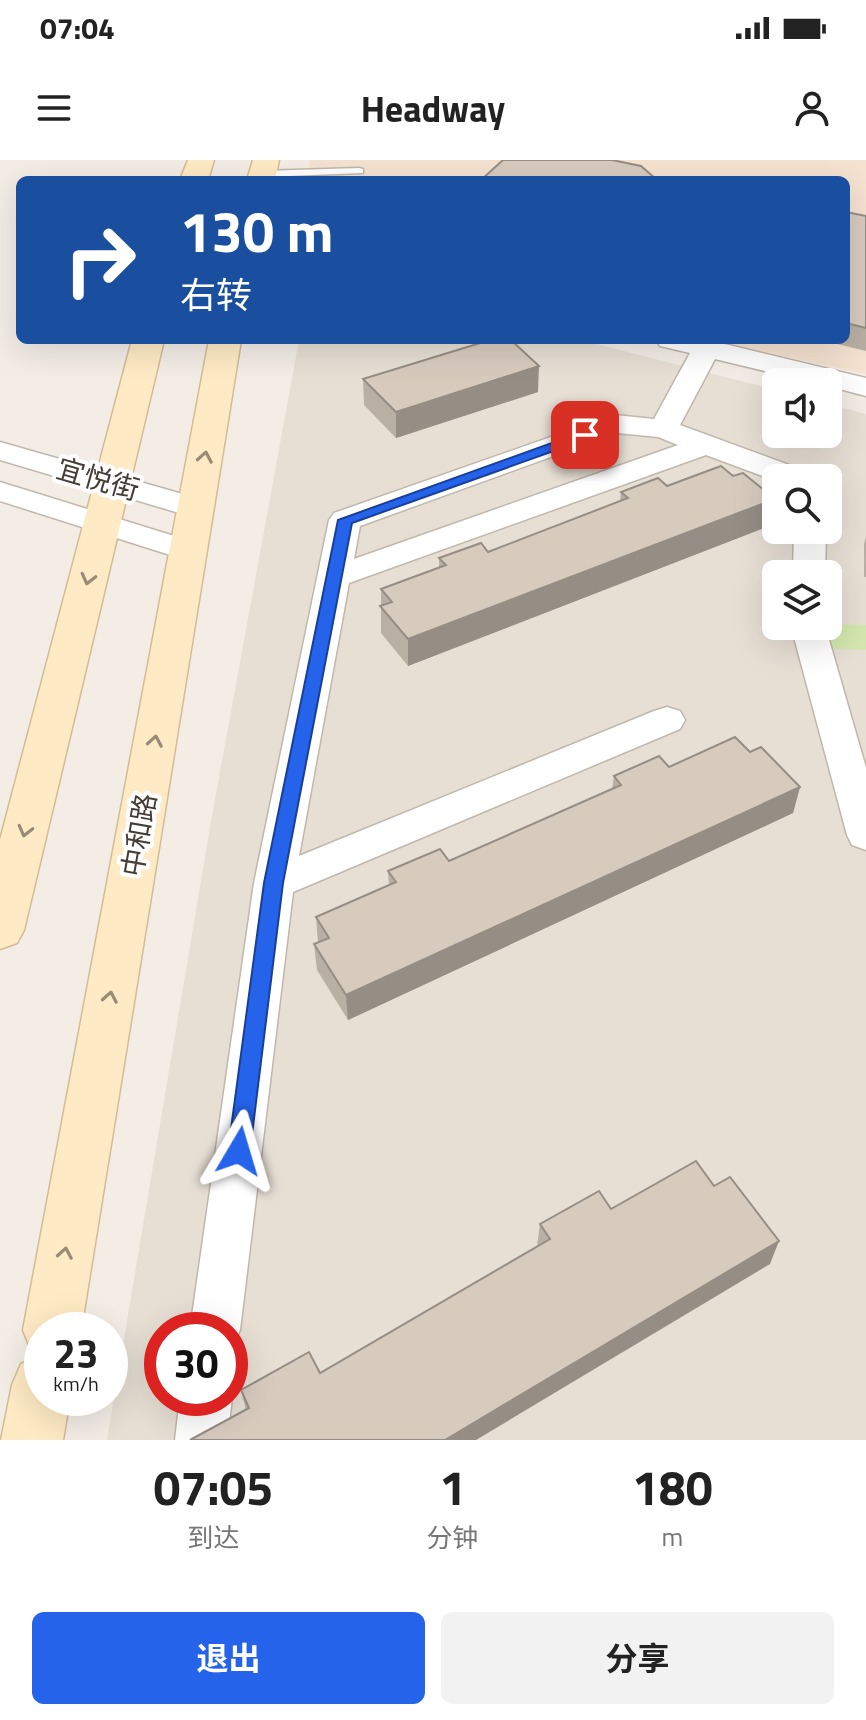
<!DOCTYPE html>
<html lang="zh">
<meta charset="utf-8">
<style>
:root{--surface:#fff;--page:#f2f2f2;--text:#222;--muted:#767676;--accent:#2563eb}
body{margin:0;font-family:"Titillium Web","Noto Sans SC",sans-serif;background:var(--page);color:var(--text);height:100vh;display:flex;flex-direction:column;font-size:30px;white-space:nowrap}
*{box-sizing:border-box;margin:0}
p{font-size:26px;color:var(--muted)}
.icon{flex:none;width:44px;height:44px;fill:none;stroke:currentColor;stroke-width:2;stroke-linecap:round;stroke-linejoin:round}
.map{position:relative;height:1280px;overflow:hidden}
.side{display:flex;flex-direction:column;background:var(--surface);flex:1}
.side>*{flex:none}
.hud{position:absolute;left:16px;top:16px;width:834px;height:168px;border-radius:12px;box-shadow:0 8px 32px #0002;background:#1a4fa0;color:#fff;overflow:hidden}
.tools{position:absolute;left:762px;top:208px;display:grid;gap:16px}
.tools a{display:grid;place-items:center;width:80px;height:80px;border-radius:12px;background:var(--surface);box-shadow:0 8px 32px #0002;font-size:40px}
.speed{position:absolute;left:24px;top:1152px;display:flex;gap:16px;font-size:40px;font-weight:700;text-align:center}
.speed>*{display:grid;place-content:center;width:104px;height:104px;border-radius:50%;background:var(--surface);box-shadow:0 8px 32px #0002;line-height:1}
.speed small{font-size:20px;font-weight:400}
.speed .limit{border:12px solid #d22;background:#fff;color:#111}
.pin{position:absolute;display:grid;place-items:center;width:68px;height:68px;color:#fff;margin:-34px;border-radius:16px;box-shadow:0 4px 12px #0006}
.me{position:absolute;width:88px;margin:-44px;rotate:7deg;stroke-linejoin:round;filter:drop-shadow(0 0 6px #0008)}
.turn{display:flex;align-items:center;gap:28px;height:168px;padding:0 32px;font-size:36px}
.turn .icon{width:104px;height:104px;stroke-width:2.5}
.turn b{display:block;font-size:56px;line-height:68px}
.eta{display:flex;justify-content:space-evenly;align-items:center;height:136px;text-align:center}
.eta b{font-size:48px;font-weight:700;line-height:56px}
.button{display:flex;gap:16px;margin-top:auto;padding:16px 32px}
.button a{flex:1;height:92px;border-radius:12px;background:var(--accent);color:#fff;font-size:32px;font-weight:700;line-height:92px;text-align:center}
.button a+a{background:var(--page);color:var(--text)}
.status{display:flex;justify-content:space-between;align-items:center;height:56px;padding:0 40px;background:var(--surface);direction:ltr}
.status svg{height:22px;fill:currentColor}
header{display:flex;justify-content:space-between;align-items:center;height:104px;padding:0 32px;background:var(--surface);font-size:36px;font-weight:700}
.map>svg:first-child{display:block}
</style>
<div class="status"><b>07:04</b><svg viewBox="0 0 49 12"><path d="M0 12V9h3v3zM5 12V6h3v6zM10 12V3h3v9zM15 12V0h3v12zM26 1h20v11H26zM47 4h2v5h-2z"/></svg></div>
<header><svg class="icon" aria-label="menu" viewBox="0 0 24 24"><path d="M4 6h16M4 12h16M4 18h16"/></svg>Headway<svg class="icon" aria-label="person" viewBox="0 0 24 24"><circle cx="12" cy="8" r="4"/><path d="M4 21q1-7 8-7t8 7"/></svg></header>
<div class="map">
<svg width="866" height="1280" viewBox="0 0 866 1280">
<rect width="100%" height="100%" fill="#f3ede6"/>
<!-- residential -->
<path fill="#e7dfd4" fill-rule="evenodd" d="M 299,180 L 581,180 L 776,230 L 776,274 L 828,274 L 828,244 L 866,254 L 866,1280 L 107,1280 L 211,661 ZM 776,318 L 828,318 L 828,370 L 776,370 ZM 776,414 L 828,414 L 828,466 L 776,466 ZM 162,1170 L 230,1170 L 230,1238 L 162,1238 Z"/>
<!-- commercial -->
<path fill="#f5e2d1" d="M 310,0 L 866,0 L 866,214 L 711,180 L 846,180 L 846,20 L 306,20 Z"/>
<!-- green -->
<path fill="#d3e7ae" d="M 828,464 L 866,465 L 866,490 L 813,488 L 809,466 Z"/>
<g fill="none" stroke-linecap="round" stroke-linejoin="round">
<!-- service casing -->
<g stroke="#c1b7ab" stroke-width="3">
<path id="service" d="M 359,8 L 363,9 L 363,13 L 262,17 L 256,14 L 262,11 Z"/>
</g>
<!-- minor casing -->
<g stroke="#c1b7ab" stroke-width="3">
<path id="minor" d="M 656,180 L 708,180 L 866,218 L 866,236 L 828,226 L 828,222 L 810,222 L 715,199 L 680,265 L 808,312 L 812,318 L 776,321 L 706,295 L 349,423 L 299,696 L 654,551 L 667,547 L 680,551 L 685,560 L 680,569 L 293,732 L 240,1170 L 230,1189 L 230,1170 L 190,1170 L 254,723 L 329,360 L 334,353 L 605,258 L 615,255 L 654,259 L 690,193 L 660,186 ZM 617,273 L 658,277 L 678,285 L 354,399 L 360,366 Z
M 0,282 L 207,341 L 212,348 L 207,355 L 196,358 L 0,300 Z
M 0,322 L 200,384 L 205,391 L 200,398 L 189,401 L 0,341 Z
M 794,370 L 826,370 L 825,414 L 793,414 Z
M 791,466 L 825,466 L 866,608 L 866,690 L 852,685 L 847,675 Z
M 230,1233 L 232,1238 L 227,1280 L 175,1280 L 180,1238 L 230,1238 Z"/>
</g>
<!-- secondary casing -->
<g stroke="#d3bc96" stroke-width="3">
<path id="secondary" d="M 188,0 L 214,0 L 208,20 L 180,20 Z
M 253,0 L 279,0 L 275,20 L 247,20 Z
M 132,180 L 164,180 L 24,770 L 17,783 L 0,789 L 0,680 Z
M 209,180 L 241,180 L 81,1170 L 42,1170 L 42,1195 L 31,1190 L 23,1170 Z
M 42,1195 L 42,1238 L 70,1238 L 63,1280 L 1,1280 L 12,1225 L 21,1204 Z"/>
</g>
<!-- service -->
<use href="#service" fill="#fff" fill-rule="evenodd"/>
<!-- minor -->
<use href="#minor" fill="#fff" fill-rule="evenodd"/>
<!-- secondary -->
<use href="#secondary" fill="#feeac4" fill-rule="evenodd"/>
</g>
<!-- wall -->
<path fill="#b9afa3" d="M 846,52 L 866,56 L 866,191 L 821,180 L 846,180 Z
M 363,219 L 538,232 L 396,278 L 364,245 Z
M 733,316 L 775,339 L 769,366 L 408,506 L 381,473 L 381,429 L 439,408 L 439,398 L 488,392 L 620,341 L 621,332 Z
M 866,377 L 866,417 L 864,417 L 864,384 Z
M 750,592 L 800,627 L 793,653 L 348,860 L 317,810 L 314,784 L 318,783 L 316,757 L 389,725 L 388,711 L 449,701 L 612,629 L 614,616 Z
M 611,1049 L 770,1104 L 246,1250 L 241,1230 L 320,1213 L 537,1086 L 540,1064 Z"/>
<!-- shaded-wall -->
<path fill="#968e85" d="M 539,206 L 538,232 L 396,278 L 396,252 Z
M 775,339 L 769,366 L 408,506 L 408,479 Z
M 800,627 L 793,653 L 348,860 L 346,835 Z
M 779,1081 L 770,1104 L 476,1280 L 445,1280 Z"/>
<!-- building -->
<path fill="#d7cbbe" stroke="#968e85" stroke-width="2" d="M 503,0 L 612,0 L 641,6 L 657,20 L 481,20 Z
M 846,52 L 866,56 L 866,168 L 846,163 Z
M 490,180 L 511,180 L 539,206 L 396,252 L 363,219 Z
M 721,306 L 733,316 L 743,313 L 775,339 L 408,479 L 380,446 L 392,442 L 381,429 L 446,405 L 439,398 L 481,383 L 488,392 L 628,338 L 621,332 L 658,318 L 667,326 Z
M 735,577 L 750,592 L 761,587 L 800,627 L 346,835 L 314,784 L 329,778 L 316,757 L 396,722 L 388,711 L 440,689 L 449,701 L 621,625 L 614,616 L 659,596 L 669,607 Z
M 696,1001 L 714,1026 L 730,1017 L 779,1081 L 445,1280 L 190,1280 L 249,1248 L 241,1230 L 309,1192 L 320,1213 L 550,1079 L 540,1064 L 599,1031 L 611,1049 Z"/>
<!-- one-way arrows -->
<defs><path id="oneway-chevron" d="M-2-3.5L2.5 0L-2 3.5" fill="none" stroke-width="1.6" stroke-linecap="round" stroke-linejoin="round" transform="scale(2)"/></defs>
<g stroke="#988b75">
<use href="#oneway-chevron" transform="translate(205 297) rotate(-80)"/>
<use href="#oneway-chevron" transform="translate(88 419) rotate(104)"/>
<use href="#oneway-chevron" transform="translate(155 581) rotate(-80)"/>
<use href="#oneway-chevron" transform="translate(25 671) rotate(104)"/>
<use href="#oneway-chevron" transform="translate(110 837) rotate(-80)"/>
<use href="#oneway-chevron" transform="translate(65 1093) rotate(-80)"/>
</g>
<!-- route -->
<path fill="#2563eb" stroke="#184099" stroke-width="2" d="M 585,271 L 590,272 L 590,278 L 352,363 L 283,723 L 250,991 L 246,998 L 239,1001 L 231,998 L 228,991 L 264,723 L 338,360 Z"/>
<g text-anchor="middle" stroke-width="8" stroke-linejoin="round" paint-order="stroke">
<!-- street labels -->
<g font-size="28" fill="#453d35" stroke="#fff">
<text transform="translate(98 319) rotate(16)" y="10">宜悦街</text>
<text transform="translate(139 675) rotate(-80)" y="10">中和路</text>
</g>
</g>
</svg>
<div class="tools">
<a><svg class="icon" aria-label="sound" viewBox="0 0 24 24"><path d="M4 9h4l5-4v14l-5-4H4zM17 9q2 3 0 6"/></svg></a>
<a><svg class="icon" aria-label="search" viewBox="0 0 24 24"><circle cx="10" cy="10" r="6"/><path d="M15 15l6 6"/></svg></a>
<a><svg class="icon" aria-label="layers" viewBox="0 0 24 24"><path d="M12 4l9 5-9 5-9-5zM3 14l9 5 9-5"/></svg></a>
</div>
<div class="speed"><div>23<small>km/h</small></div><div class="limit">30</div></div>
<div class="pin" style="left:585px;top:275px;background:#d93025"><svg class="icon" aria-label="arrive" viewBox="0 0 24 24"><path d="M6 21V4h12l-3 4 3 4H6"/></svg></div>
<svg class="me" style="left:239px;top:991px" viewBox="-20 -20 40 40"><path d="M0-17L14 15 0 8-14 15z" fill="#2563eb" stroke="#fff" stroke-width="4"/></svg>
<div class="hud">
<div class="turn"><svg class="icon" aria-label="right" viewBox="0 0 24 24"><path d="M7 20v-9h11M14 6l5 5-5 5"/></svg><div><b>130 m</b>右转</div></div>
</div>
</div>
<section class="side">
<div class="eta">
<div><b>07:05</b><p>到达</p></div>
<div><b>1</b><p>分钟</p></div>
<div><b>180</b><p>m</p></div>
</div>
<div class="button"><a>退出</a><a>分享</a></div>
</section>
